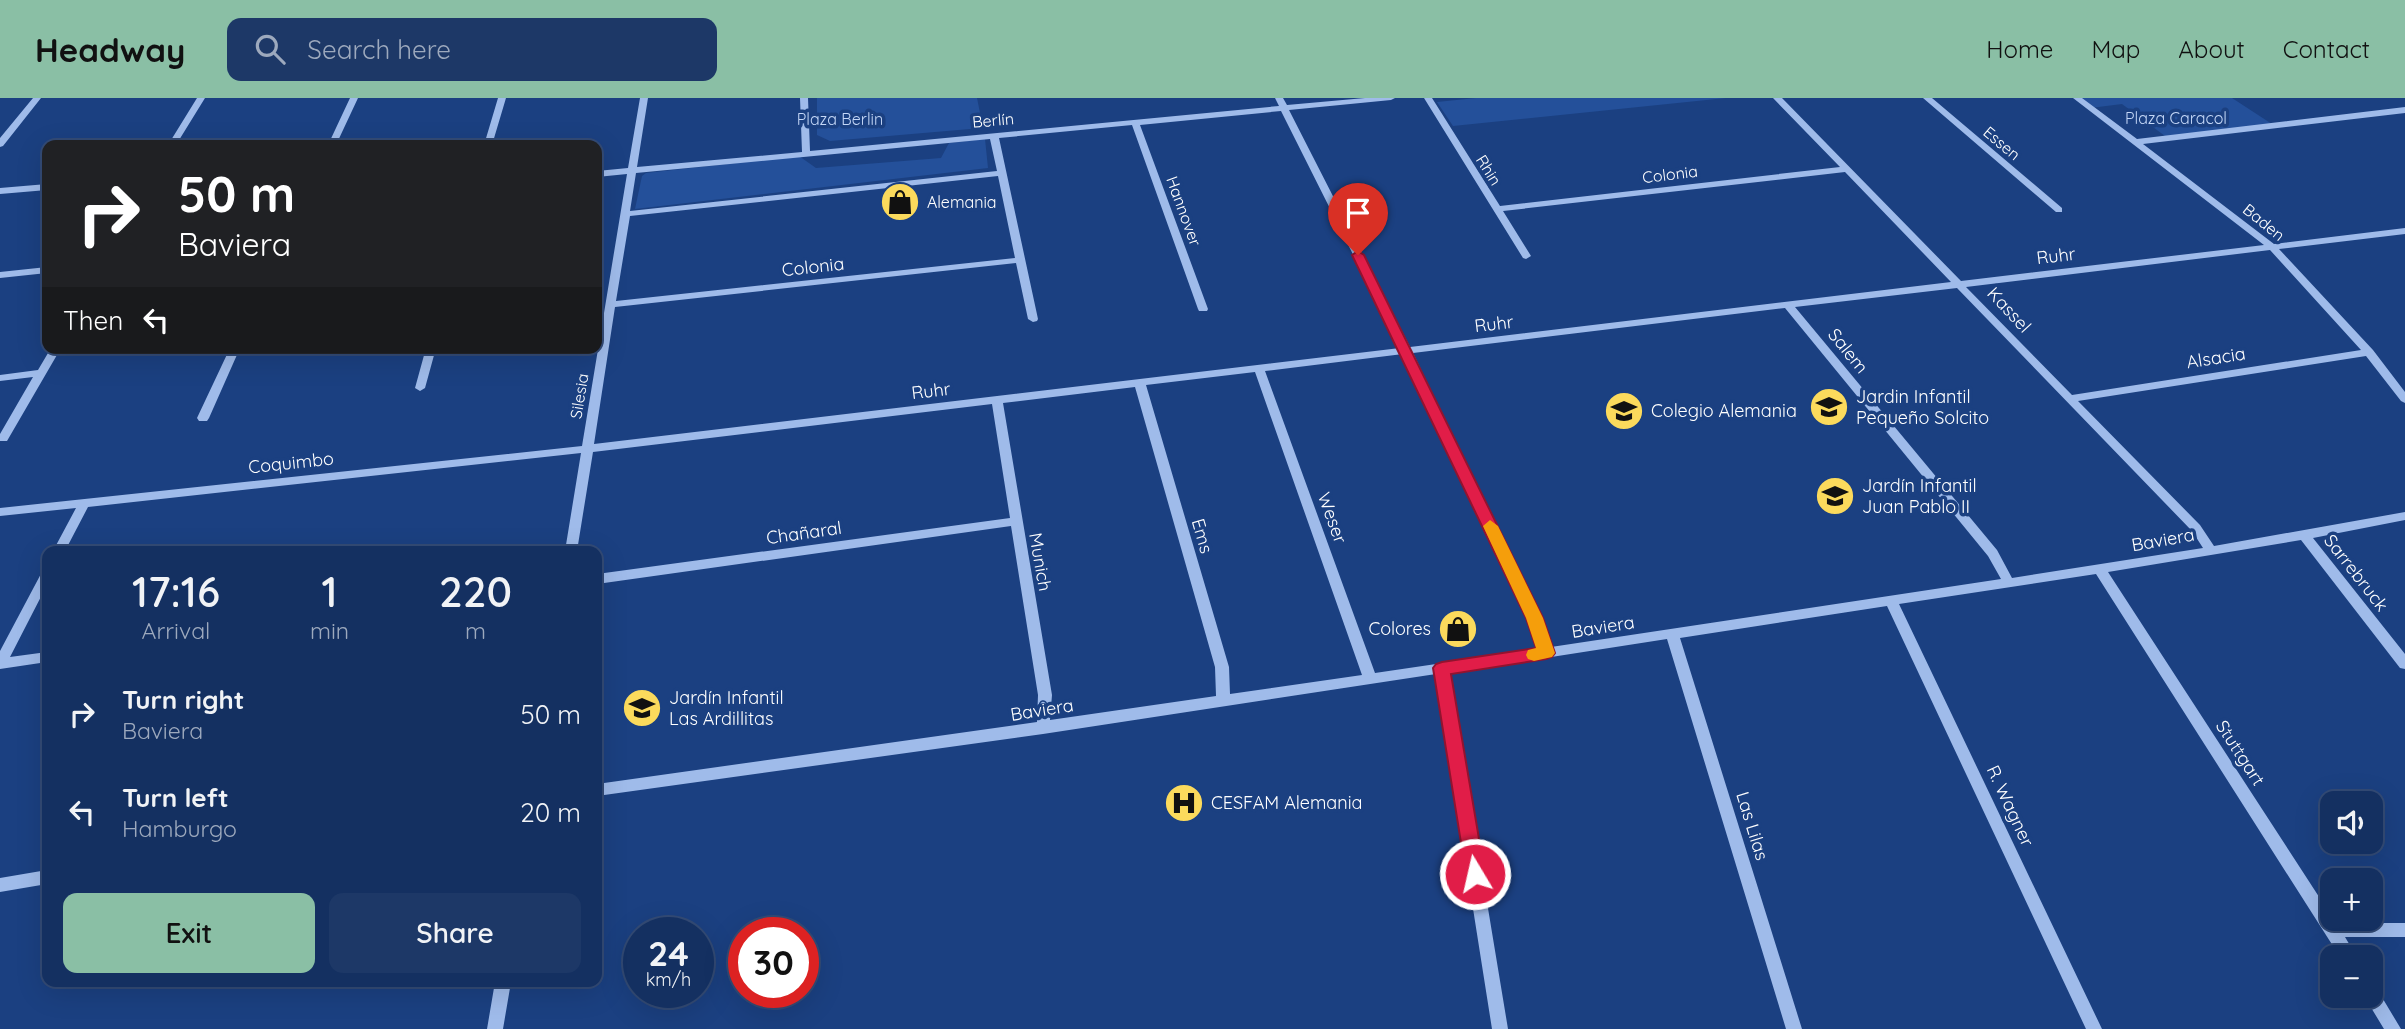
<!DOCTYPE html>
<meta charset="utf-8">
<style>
:root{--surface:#143061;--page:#1d3867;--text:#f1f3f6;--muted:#9da9bd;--line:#334b76;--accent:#8abfa5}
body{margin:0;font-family:Quicksand,sans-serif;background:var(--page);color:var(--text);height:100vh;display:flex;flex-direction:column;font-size:26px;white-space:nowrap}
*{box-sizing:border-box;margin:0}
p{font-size:23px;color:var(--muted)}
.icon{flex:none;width:38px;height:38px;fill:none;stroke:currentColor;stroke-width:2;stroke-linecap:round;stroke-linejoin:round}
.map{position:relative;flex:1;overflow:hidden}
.sheet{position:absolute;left:42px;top:448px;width:560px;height:441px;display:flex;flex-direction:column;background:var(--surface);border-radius:14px;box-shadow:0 7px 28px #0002,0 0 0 2px var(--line)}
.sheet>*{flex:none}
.hud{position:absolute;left:42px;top:42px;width:560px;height:214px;border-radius:14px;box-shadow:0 7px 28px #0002,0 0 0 2px var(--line);background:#202124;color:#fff;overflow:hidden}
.buttons{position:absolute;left:2320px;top:693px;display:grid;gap:14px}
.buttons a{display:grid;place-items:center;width:63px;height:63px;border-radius:14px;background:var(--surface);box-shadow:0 7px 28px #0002,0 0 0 2px var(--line);font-size:35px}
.speed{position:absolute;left:623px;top:819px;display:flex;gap:14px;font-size:35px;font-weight:700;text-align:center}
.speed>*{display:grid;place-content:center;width:91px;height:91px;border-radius:50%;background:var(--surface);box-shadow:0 7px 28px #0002,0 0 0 2px var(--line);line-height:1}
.speed small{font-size:18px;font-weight:400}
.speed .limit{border:10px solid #d22;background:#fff;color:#111}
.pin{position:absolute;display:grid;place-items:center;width:60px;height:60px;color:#fff;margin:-72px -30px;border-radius:50% 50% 50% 0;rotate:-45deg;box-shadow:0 0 7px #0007}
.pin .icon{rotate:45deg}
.me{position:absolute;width:77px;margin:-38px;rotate:351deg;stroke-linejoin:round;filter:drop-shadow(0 0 5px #0008)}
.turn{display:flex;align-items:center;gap:24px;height:147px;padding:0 21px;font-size:32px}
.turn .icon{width:91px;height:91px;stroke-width:2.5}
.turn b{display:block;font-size:49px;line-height:60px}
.then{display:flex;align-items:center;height:66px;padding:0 21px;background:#0003;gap:14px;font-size:26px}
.eta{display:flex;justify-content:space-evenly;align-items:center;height:119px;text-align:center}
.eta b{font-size:42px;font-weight:600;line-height:49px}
.action{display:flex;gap:14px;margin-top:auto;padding:14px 21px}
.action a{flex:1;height:80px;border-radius:14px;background:var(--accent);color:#111;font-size:28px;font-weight:600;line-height:80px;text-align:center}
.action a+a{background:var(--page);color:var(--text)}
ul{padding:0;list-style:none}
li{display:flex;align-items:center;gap:21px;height:98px;padding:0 21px}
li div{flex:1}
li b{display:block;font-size:26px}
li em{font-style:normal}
header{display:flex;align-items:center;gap:42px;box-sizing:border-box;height:98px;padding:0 35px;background:var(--accent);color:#111}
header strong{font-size:33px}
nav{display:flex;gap:38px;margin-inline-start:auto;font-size:24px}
.search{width:490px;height:63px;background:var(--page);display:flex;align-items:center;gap:18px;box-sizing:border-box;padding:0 24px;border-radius:14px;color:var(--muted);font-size:26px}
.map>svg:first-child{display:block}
</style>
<header>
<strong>Headway</strong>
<div class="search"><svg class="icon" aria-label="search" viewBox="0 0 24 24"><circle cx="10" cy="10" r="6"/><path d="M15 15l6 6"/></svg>Search here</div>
<nav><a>Home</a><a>Map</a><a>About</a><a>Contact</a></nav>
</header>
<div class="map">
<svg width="2405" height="931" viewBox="0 0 2405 931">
<rect width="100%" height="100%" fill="#1b4081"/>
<!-- green -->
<path fill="#24509a" d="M 817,0 L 977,0 L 982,25 L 970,31 L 830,43 L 817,37 Z
M 1476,0 L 1726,0 L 1453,28 L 1437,4 Z
M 2077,0 L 2232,0 L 2275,28 L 2169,41 L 2122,6 L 2090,10 Z
M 985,41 L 988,70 L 635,111 L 642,78 L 646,75 L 799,58 L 816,70 L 941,60 L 949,45 Z"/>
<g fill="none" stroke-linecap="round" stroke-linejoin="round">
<!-- minor -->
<path fill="#9fbbea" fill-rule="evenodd" d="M 33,0 L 41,0 L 3,48 L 0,49 L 0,40 Z
M 197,0 L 205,0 L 176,47 L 168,47 Z
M 350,0 L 358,0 L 336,47 L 328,47 Z
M 498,0 L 506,0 L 492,47 L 484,47 Z
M 640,0 L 648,0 L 637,69 L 802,54 L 800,0 L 808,0 L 810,53 L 1279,8 L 1275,0 L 1283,0 L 1287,7 L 1365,0 L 1395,0 L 1391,2 L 1289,12 L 1410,249 L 1951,184 L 1845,74 L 1503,113 L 1531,158 L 1526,161 L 1523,160 L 1424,0 L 1432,0 L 1500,108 L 1840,69 L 1773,0 L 1782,0 L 1961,183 L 2264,147 L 2073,0 L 2082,0 L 2137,41 L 2405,9 L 2405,15 L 2143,46 L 2274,146 L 2405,130 L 2405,136 L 2279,151 L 2373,252 L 2405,294 L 2405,305 L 2401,303 L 2366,258 L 2078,303 L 2200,427 L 2214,448 L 2405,414 L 2405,422 L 2313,440 L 2405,556 L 2405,571 L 2400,570 L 2301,442 L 2108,474 L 2336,825 L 2405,825 L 2405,839 L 2345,839 L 2357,859 L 2340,859 L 2096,476 L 1899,506 L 2102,931 L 2086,931 L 1887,508 L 1680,540 L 1802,931 L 1786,931 L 1667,541 L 1449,575 L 1508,931 L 1492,931 L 1436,576 L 1043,636 L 597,698 L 597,686 L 1037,624 L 1038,597 L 1011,428 L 597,486 L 597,476 L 1010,420 L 992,306 L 593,354 L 577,453 L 565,453 L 581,355 L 88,409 L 65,453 L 53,453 L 76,410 L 0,418 L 0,410 L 582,348 L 627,76 L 597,79 L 597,73 L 628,70 ZM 1281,13 L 1400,250 L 594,346 L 615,209 L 1016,165 L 1028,221 L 1033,224 L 1037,223 L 1038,221 L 999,40 L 1132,27 L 1198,211 L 1199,213 L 1207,213 L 1208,211 L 1140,27 ZM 990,41 L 997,73 L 630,113 L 636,75 ZM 998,78 L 1015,160 L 616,203 L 630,118 ZM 2270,152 L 2361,252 L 2072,297 L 1966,189 ZM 1957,190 L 2192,433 L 2203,450 L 2012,480 L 1997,452 L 1795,209 ZM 1785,210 L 1988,458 L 2001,481 L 1551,549 L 1541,520 L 1413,255 ZM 1403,256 L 1529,520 L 1538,551 L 1375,575 L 1265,273 ZM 1255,274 L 1362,577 L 1230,596 L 1229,569 L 1146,287 ZM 1135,289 L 1215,569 L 1216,598 L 1050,622 L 1052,597 L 1003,305 Z
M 1923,0 L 1932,0 L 2062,110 L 2062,114 L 2056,114 Z
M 47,86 L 47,92 L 0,96 L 0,90 Z
M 47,169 L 47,175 L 0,180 L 0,174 Z
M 51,250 L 61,250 L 7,343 L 0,343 L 0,336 L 33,279 L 0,283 L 0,277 L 38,272 Z
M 230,250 L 240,250 L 209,320 L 207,323 L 199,323 L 197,320 Z
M 426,250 L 436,250 L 425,290 L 420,293 L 415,290 Z
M 47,470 L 47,487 L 10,559 L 47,554 L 47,564 L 0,571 L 0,553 L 43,472 Z
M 47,772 L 47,786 L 0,794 L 0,780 Z
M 495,884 L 511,884 L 503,931 L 487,931 Z
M 2371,889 L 2377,891 L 2401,931 L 2384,931 L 2364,898 L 2371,898 Z"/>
</g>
<!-- route -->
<path fill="#e11d48" stroke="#92132f" stroke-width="2" d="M 1358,153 L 1364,157 L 1543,520 L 1555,555 L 1552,559 L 1546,561 L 1451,576 L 1485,776 L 1482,783 L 1475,785 L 1469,783 L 1466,776 L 1433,570 L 1436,566 L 1442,564 L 1536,550 L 1526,520 L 1352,157 Z"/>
<!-- slow -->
<path fill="#f59e0b" d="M 1490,422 L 1498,428 L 1543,520 L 1555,555 L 1552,559 L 1534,563 L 1528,561 L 1526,557 L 1528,552 L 1536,550 L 1526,520 L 1483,428 Z"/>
<!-- icons -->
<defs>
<g id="shop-disc" transform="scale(2.0125)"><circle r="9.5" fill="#fbda5c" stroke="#1b4081"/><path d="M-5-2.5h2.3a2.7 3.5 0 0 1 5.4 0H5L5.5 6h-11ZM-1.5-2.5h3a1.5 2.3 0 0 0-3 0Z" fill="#111"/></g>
<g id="school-disc" transform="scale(2.0125)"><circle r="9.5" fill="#fbda5c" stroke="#1b4081"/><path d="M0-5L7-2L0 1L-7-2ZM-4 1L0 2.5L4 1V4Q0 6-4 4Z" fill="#111"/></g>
<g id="hospital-disc" transform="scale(2.0125)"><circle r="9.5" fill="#fbda5c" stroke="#1b4081"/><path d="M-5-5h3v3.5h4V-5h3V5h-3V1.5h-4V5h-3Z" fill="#111"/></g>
</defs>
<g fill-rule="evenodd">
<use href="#shop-disc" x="900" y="104"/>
<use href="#school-disc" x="1829" y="309"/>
<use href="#school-disc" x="1624" y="313"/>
<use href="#school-disc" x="1835" y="398"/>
<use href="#shop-disc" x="1458" y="531"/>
<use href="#school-disc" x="642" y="610"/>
<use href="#hospital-disc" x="1184" y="705"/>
</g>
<g text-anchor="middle" stroke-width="7" stroke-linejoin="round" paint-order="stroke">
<!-- far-park labels -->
<g font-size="16" fill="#c4d7f7" stroke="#1b4081">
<text x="2176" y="26">Plaza Caracol</text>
<text x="840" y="27">Plaza Berlin</text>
</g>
<!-- far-street labels -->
<g font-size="16" fill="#fff" stroke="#1b4081">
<text transform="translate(993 22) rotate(-5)" y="6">Berlín</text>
<text transform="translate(2002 45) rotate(40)" y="6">Essen</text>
<text transform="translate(1489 72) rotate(58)" y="6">Rhin</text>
<text transform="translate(1670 76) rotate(-7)" y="6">Colonia</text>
<text transform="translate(1184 113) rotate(70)" y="6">Hannover</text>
<text transform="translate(2264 124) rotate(39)" y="6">Baden</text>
<text transform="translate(579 298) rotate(-81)" y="6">Silesia</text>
</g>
<!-- far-poi labels -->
<g font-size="16" fill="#fff" stroke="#1b4081" text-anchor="start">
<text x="927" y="110">Alemania</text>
</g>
<!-- street labels -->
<g font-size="18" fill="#fff" stroke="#1b4081">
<text transform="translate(2056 158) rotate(-7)" y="6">Ruhr</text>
<text transform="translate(813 169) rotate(-6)" y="6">Colonia</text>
<text transform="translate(2009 212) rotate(47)" y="6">Kassel</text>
<text transform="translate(1494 226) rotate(-7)" y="6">Ruhr</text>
<text transform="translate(1848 253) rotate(51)" y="6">Salem</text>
<text transform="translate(2216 260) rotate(-9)" y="6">Alsacia</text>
<text transform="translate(931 293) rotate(-7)" y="6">Ruhr</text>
<text transform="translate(291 365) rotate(-6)" y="6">Coquimbo</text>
<text transform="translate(1332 420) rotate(70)" y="6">Weser</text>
<text transform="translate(804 435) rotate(-8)" y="6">Chañaral</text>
<text transform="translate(1202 438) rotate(74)" y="6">Ems</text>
<text transform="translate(2163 442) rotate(-10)" y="6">Baviera</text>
<text transform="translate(1040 464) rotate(80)" y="6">Munich</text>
<text transform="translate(2356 475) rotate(52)" y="6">Sarrebruck</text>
<text transform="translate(1603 529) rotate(-9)" y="6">Baviera</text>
<text transform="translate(1042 612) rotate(-9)" y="6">Baviera</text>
<text transform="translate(2240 655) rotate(57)" y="6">Stuttgart</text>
<text transform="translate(2010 708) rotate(65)" y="6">R. Wagner</text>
<text transform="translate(1752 728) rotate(73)" y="6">Las Lilas</text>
</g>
<!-- poi labels -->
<g font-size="18" fill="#fff" stroke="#1b4081" text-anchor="start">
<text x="1856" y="305">Jardin Infantil<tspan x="1856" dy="21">Pequeño Solcito</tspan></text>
<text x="1651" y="319">Colegio Alemania</text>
<text x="1862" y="394">Jardín Infantil<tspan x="1862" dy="21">Juan Pablo II</tspan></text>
<text x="1431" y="537" text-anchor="end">Colores</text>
<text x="669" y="606">Jardín Infantil<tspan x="669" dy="21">Las Ardillitas</tspan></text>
<text x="1211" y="711">CESFAM Alemania</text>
</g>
</g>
</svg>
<div class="buttons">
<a><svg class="icon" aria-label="sound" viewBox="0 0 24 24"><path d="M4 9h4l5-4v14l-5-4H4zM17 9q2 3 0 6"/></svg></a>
<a>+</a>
<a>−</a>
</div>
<div class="speed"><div>24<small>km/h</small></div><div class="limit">30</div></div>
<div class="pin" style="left:1358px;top:157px;background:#d93025"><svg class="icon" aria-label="arrive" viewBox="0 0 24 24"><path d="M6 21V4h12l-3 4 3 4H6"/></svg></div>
<svg class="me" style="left:1475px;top:776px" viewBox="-20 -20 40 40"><circle r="17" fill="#e11d48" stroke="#fff" stroke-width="3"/><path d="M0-11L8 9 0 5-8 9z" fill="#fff"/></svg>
<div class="hud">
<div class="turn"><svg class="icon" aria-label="right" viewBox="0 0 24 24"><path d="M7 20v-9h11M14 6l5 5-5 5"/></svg><div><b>50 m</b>Baviera</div></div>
<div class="then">Then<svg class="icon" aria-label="left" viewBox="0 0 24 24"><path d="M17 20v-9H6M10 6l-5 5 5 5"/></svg></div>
</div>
<section class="sheet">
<div class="eta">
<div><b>17:16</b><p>Arrival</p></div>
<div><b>1</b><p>min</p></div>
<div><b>220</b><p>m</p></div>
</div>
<ul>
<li><svg class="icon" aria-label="right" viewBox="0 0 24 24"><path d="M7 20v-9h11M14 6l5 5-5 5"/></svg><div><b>Turn right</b><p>Baviera</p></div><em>50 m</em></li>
<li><svg class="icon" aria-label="left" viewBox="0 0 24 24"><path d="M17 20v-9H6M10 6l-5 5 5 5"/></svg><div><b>Turn left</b><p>Hamburgo</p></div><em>20 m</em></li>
</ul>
<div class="action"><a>Exit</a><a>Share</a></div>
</section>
</div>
